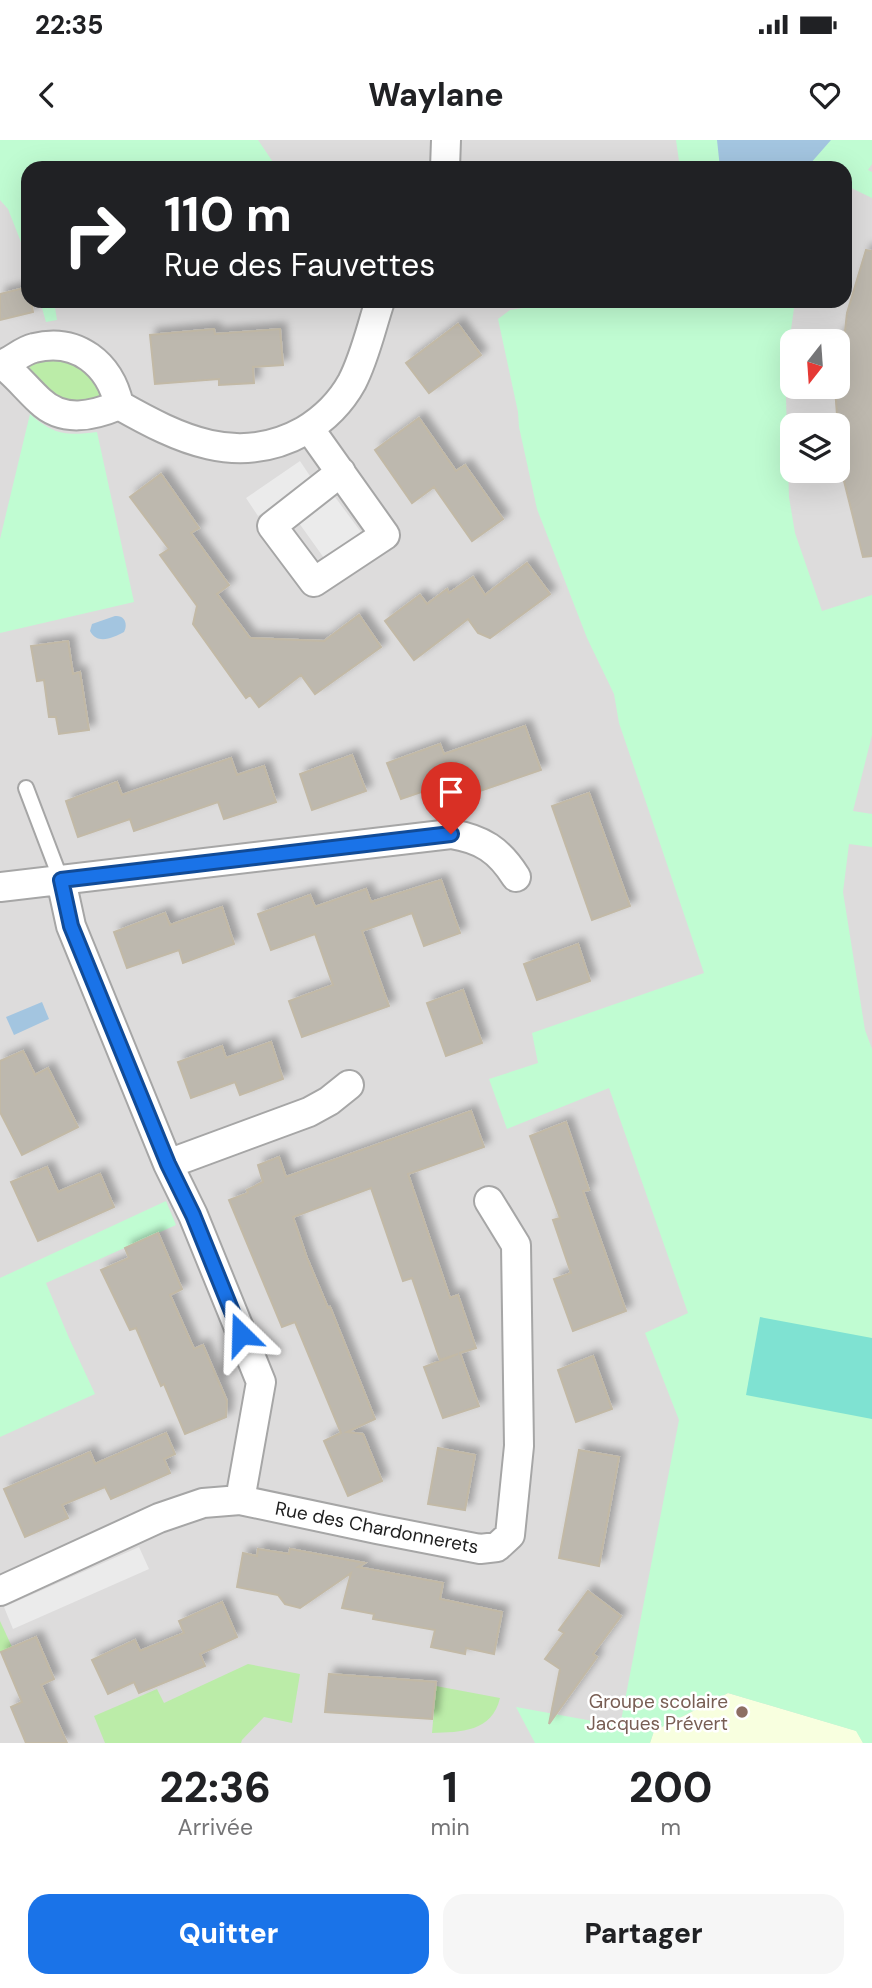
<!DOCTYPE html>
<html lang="fr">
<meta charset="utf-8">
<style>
:root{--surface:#fff;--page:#f6f6f6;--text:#202124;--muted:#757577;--accent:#1a73e8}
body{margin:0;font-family:"DM Sans",sans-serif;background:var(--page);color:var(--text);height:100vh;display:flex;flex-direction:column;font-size:26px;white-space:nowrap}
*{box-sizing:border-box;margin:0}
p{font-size:23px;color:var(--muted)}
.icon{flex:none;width:38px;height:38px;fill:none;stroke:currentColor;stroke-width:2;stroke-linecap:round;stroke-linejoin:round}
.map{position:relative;height:1603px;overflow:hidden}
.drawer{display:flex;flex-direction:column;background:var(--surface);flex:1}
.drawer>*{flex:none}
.hud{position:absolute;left:21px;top:21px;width:831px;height:147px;border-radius:21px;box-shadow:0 7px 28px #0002;background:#202124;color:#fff;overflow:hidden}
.needle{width:46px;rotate:197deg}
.buttons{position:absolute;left:780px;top:189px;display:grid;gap:14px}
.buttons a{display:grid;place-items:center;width:70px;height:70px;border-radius:14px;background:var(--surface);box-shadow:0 7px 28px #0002;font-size:35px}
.pin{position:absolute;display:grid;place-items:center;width:60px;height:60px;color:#fff;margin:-72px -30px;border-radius:50% 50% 50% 0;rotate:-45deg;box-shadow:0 0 7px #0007}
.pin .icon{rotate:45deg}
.me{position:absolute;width:77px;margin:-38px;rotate:338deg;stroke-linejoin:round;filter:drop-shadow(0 0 5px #0008)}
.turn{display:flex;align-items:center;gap:24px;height:147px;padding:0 28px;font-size:32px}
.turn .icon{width:91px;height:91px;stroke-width:2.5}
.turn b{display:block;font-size:49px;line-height:60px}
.eta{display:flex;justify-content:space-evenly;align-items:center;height:119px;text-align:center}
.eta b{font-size:42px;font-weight:800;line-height:49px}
.button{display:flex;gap:14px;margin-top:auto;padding:14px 28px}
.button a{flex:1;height:80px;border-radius:21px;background:var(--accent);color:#fff;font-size:28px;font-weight:800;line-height:80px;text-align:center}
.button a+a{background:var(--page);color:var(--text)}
.status{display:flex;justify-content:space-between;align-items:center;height:49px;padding:0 35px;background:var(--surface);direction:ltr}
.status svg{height:19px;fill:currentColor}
header{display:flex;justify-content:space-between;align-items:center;height:91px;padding:0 28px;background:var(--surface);font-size:32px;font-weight:800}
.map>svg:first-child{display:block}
</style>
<div class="status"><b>22:35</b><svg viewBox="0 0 49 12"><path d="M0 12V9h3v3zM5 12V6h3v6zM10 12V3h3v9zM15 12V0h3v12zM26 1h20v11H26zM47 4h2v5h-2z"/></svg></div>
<header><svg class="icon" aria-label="back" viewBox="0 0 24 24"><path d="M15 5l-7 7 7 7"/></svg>Waylane<svg class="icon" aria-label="heart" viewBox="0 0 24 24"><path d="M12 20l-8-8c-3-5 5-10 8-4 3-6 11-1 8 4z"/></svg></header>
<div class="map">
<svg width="872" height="1603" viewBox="0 0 872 1603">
<defs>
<filter id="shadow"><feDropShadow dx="6" dy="-6" stdDeviation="3.5" flood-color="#0004"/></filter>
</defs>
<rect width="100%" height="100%" fill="#f0efe5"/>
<!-- residential -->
<path fill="#dddcdc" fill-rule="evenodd" d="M 0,0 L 872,0 L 872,1603 L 0,1603 ZM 28,28 L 845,28 L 845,161 L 28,161 ZM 793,201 L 838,201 L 838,247 L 793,247 ZM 793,285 L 838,285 L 838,331 L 793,331 Z"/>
<!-- education -->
<path fill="#f8ffdf" d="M 728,1553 L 857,1591 L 863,1603 L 650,1603 L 654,1591 Z"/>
<!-- grass -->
<path fill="#bbeca8" d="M 46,215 L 93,228 L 104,259 L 63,266 L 28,237 C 29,224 33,219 46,215 Z
M 0,1481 L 12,1507 L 0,1512 Z
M 248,1524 L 300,1534 L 292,1583 L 264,1577 L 242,1600 L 241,1603 L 105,1603 L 94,1576 L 157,1549 L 164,1563 Z
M 436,1546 L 500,1558 C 492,1592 461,1592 432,1593 Z"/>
<!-- park -->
<path fill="#c0fcd2" d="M 0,0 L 258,0 L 277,28 L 28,28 L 28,120 L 8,69 L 0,60 Z
M 676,0 L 872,0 L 872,24 L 868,30 L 872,32 L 872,58 L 845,45 L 845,28 L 680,28 Z
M 40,161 L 54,161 L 57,180 L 46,182 Z
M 570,161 L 795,161 L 788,211 L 786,258 L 789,357 L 795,393 L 822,471 L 872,455 L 872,595 L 853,671 L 872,674 L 872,707 L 849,704 L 843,752 L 865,890 L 872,909 L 872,1603 L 863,1603 L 856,1591 L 728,1553 L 654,1591 L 650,1603 L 535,1603 L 516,1567 L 620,1586 L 679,1280 L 645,1193 L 688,1173 L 609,948 L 507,989 L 489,939 L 538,923 L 532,893 L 704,833 L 619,583 L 614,554 L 587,498 L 537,369 L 519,287 L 518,272 L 498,179 L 510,170 Z
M 30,274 C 54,295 66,296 97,292 L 134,462 L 0,493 L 0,399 Z
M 166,1061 L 176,1085 L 46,1143 L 69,1198 L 95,1254 L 0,1297 L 0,1138 Z"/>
<!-- pitch -->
<path fill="#7fe2d2" d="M 760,1177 L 872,1198 L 872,1279 L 746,1255 Z"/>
<!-- parking -->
<path fill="#ebebeb" d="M 300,321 L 312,339 L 258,376 L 246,358 Z
M 335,357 L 361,392 L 324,418 L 299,383 Z
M 139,1407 L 149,1429 L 13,1489 L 4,1467 Z"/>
<!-- water -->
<path fill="#a3c5e0" d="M 717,0 L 831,0 L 810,24 L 808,28 L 720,28 Z
M 115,476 C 125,475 128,484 124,492 C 113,498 97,505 90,491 L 92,484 Z
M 42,862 L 49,879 L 14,895 L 6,877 Z"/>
<!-- building -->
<path fill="#bdb8ae" stroke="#c2b9a6" stroke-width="2" filter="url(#shadow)" d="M 866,110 L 872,111 L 872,416 L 863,417 L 841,329 L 835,248 L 838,248 L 838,197 L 845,191 L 847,173 Z
M 28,147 L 28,161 L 31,161 L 33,172 L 0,180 L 0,154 Z
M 458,184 L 481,215 L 429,253 L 406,223 Z
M 214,189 L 215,194 L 280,189 L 283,225 L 253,227 L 254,243 L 219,245 L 219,239 L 155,244 L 150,195 Z
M 419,278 L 456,331 L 465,325 L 503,379 L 472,401 L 434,347 L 412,363 L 375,310 Z
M 161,334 L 199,388 L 191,393 L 229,445 L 217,454 L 250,498 L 324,501 L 359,475 L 381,507 L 315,554 L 301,535 L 259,567 L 250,555 L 246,558 L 193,484 L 197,466 L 160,415 L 169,409 L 130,357 Z
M 527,423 L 550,454 L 490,498 L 478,493 L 468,479 L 414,520 L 385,481 L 420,455 L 427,464 L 447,449 L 449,453 L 473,437 L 485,455 Z
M 68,501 L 73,534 L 80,532 L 89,590 L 59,594 L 56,577 L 49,577 L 44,540 L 37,541 L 31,506 Z
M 525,586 L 541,630 L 474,653 L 468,636 L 401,659 L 387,623 L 440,604 L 444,614 Z
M 352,615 L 366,651 L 312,670 L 300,634 Z
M 231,618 L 237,635 L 264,626 L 276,662 L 224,679 L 218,662 L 134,691 L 130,679 L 78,697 L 66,661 L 117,642 L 122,655 Z
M 589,653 L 630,766 L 592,780 L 552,666 Z
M 441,740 L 460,793 L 424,806 L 412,773 L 362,791 L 389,866 L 302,897 L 289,861 L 333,845 L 315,794 L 271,810 L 258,774 L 310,755 L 315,767 L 366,749 L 371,762 Z
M 222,767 L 234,804 L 183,823 L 179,810 L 127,828 L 114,792 L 165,773 L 170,785 Z
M 578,804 L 590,841 L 537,860 L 524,824 Z
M 463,850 L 482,903 L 446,916 L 427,863 Z
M 271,902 L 283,939 L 240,955 L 235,942 L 191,958 L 178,922 L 222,906 L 226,918 Z
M 23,911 L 35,935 L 48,928 L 78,987 L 22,1015 L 0,972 L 0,921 Z
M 471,971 L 484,1007 L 408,1034 L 450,1158 L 458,1155 L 476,1208 L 460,1213 L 479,1266 L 443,1278 L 424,1227 L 458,1214 L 440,1220 L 412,1138 L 403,1141 L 371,1048 L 293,1077 L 307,1118 L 328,1168 L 330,1167 L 375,1279 L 347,1292 L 363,1294 L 382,1341 L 348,1356 L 324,1301 L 341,1293 L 295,1182 L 282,1187 L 229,1060 L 248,1053 L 247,1050 L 263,1042 L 258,1025 L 279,1017 L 286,1037 Z
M 566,982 L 589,1050 L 583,1051 L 626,1171 L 573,1191 L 554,1139 L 571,1133 L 553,1080 L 560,1078 L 530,996 Z
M 47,1027 L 58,1052 L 100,1034 L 114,1067 L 38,1101 L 11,1042 Z
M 158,1093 L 182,1149 L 170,1155 L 194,1209 L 203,1205 L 227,1261 L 226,1277 L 185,1294 L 164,1244 L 161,1246 L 136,1188 L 130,1190 L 101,1130 L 129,1118 L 125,1108 Z
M 593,1216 L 612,1269 L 576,1282 L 558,1230 Z
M 166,1293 L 175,1314 L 164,1319 L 170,1333 L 111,1359 L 105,1347 L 62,1365 L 68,1378 L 25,1397 L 4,1349 L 90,1312 L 95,1324 Z
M 438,1308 L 475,1315 L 465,1370 L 428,1364 Z
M 579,1310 L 619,1317 L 599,1426 L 559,1418 Z
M 258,1409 L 289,1414 L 290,1409 L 365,1423 L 358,1427 L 443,1443 L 440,1459 L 502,1472 L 494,1514 L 466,1508 L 465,1514 L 431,1507 L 435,1490 L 373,1479 L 374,1474 L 342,1468 L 351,1433 L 300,1468 L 285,1464 L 278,1455 L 237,1447 L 243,1413 L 257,1416 Z
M 588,1451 L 621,1476 L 593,1514 L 597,1517 L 549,1584 L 560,1529 L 545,1519 L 564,1493 L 559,1490 Z
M 222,1462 L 237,1497 L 200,1514 L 205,1526 L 139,1553 L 134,1542 L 108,1554 L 92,1520 L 135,1500 L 140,1511 L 184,1493 L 179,1481 Z
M 36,1497 L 54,1539 L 41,1545 L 67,1603 L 26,1603 L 11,1567 L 22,1562 L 1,1512 Z
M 329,1534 L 436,1542 L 432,1579 L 325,1572 Z"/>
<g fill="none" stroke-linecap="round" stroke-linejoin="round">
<!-- service casing -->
<g stroke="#a6a6a6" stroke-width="18">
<path id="service" d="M 26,648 L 61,740"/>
</g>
<!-- minor casing -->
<g stroke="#a6a6a6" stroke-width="32">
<path id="minor" d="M 445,28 L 446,0
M 0,225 C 12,222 21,211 34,208 C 77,197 110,224 119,265 C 179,299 238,328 304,291 C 324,279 341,262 352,242 C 365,217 371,188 380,161
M 3,225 C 17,236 27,249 40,261 C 63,283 93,276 119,265
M 309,288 L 385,395 L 314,442 L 272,386 L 341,332
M 61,740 L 71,786 L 168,1024 L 193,1075 L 261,1242 L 240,1360
M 0,747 L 451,694 C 482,699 499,710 516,737
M 168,1024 L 309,972 L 329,961 L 349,945
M 0,1451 L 159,1378 L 203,1363 L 240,1360 L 377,1389 L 480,1409 L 497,1407 L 510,1395 L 519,1306 L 516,1105 L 489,1061"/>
</g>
<!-- service -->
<use href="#service" stroke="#fff" stroke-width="14"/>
<!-- minor -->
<use href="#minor" stroke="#fff" stroke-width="28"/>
</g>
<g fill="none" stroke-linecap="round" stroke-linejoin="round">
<!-- route casing -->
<g stroke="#114b97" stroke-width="18">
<path id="route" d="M 241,1194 L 193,1075 L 168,1024 L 71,786 L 61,740 L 451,694"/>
</g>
<!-- route -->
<use href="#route" stroke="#1a73e8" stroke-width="12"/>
</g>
<!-- markers -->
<circle fill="#8d6e63" stroke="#fff" stroke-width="2.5" cx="742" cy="1572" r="7"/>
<g text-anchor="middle" stroke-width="5" stroke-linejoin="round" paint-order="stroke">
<!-- street labels -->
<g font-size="19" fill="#1f1f1f" stroke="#fff">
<text transform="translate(377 1387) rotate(11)" y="7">Rue des Chardonnerets</text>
</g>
<!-- education labels -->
<g font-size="19" fill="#785e54" stroke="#fff" text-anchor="end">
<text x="728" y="1568">Groupe scolaire<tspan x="728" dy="22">Jacques Prévert</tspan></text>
</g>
</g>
</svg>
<div class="buttons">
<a><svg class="needle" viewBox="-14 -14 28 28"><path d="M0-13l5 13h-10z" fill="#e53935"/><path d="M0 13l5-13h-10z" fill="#757577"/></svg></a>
<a><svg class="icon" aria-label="layers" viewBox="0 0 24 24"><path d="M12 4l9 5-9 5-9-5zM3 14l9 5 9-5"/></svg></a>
</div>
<div class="pin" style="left:451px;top:694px;background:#d93025"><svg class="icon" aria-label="arrive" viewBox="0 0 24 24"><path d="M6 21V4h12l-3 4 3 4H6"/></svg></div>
<svg class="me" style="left:241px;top:1194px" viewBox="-20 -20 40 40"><path d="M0-17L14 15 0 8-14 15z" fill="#1a73e8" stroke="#fff" stroke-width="4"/></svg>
<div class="hud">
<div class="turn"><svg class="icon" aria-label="right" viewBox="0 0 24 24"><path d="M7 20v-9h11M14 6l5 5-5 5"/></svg><div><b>110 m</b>Rue des Fauvettes</div></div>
</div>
</div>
<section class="drawer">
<div class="eta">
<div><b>22:36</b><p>Arrivée</p></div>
<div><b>1</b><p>min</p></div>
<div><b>200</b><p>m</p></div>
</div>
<div class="button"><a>Quitter</a><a>Partager</a></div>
</section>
